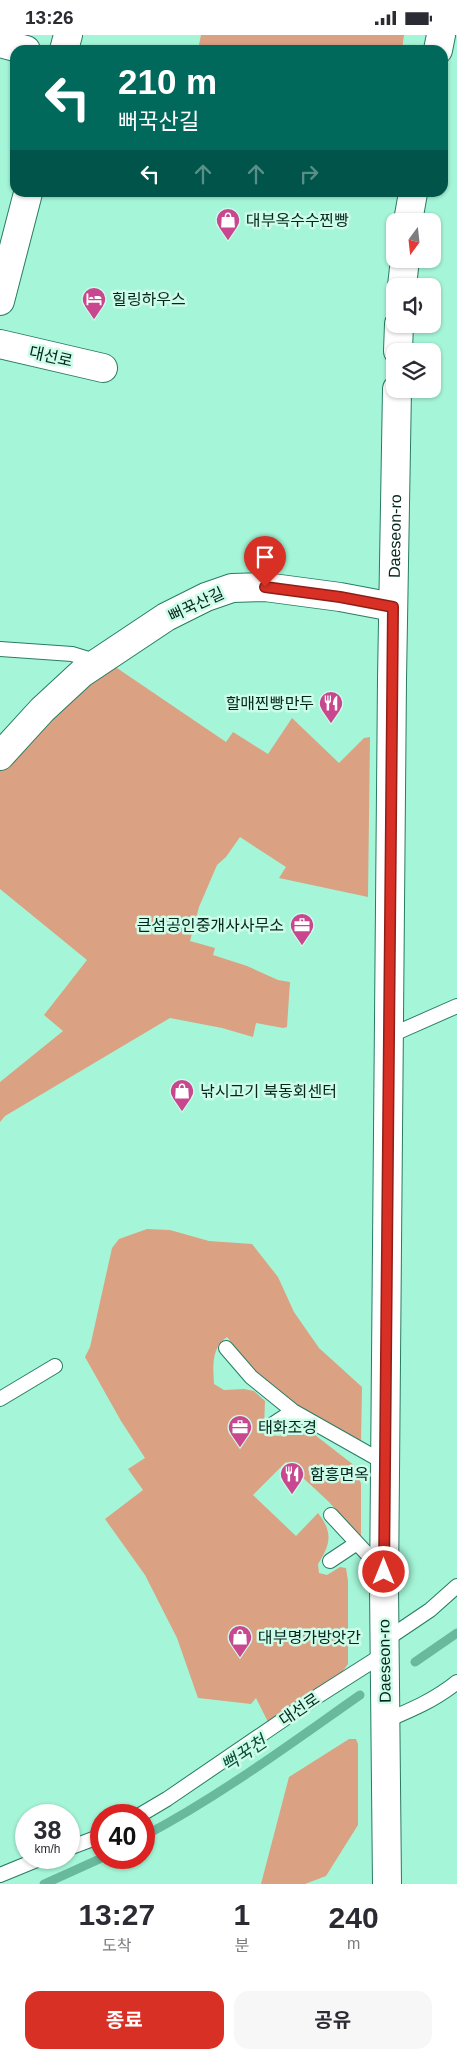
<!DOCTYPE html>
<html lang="ko">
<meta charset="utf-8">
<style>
:root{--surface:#fff;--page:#f7f7f7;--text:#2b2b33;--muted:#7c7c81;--accent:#d93025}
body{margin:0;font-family:Helvetica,"Noto Sans KR",sans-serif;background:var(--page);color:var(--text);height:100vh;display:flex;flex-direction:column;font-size:19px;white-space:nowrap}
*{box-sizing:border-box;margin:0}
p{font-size:16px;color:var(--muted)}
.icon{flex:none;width:28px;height:28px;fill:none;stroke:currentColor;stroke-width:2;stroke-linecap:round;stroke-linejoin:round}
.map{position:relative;height:1849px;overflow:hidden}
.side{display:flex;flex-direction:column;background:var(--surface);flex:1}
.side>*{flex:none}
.guide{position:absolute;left:10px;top:10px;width:438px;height:152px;border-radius:15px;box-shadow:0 1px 4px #0004;background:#00695c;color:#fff;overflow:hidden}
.needle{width:32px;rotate:195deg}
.fabs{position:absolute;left:386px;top:178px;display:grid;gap:10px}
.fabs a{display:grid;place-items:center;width:55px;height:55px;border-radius:10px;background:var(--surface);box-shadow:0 1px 4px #0004;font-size:25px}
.speed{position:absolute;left:15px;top:1769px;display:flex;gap:10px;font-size:25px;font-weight:700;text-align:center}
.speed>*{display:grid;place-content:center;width:65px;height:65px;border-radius:50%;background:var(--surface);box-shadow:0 1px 4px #0004;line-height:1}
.speed small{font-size:12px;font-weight:400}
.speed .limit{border:8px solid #d22;background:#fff;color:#111}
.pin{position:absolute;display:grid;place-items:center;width:42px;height:42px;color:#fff;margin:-51px -21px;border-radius:50% 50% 50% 0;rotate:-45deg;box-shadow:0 0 5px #0007}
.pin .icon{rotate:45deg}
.me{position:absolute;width:55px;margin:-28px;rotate:0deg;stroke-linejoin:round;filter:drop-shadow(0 0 4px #0008)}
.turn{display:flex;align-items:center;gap:18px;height:105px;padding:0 25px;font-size:22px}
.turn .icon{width:65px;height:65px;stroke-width:2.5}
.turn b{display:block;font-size:35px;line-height:42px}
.lanes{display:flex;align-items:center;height:48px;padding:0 25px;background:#0003;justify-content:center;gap:25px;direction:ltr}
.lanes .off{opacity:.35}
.eta{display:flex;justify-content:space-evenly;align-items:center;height:85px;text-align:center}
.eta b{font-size:30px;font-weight:700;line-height:35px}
.action{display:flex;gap:10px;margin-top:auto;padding:10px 25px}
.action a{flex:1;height:58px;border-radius:15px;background:var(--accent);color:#fff;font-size:20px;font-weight:700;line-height:58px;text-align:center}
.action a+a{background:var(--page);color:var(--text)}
.status{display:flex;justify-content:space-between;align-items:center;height:35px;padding:0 25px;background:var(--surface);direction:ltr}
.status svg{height:14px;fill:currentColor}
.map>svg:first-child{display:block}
</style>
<div class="status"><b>13:26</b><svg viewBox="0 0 49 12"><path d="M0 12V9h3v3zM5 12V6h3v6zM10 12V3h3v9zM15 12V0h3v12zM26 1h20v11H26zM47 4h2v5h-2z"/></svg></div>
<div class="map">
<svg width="457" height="1849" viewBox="0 0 457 1849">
<rect width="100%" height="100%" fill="#a5f6d8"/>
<!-- green -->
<path fill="#dba183" d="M 201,0 L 404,0 L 402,15 L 198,15 Z
M 111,629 L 226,707 L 233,697 L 268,719 L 292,683 L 339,728 L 364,703 L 370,702 L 368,862 L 279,843 L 286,832 L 240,802 L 226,822 L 217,830 L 199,872 L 190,906 L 215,913 L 213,920 L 247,931 L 278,945 L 290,947 L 287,992 L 283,993 L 256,988 L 253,1002 L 222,993 L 170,983 L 5,1081 L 0,1087 L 0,1047 L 63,996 L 44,980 L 87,925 L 0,854 L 0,736 L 38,695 Z
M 147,1194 L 170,1195 L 209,1206 L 252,1209 L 278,1242 L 294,1277 L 319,1313 L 362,1352 L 361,1407 L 297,1373 L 256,1338 L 227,1302 C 211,1313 213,1332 214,1349 L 224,1355 L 244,1354 L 254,1356 L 265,1366 L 264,1392 L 268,1400 L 279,1401 L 297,1396 L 315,1400 L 355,1431 L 361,1449 L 361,1504 L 329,1467 L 286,1427 L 253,1460 L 296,1501 L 318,1478 C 333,1497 331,1509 318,1529 L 319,1538 L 327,1540 L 340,1532 L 346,1533 L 348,1546 L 348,1629 L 339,1641 L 268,1687 L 256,1663 L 251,1669 L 198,1663 L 177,1603 L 145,1540 L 105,1484 L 143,1455 L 128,1434 L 145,1423 L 121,1386 L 85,1322 L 90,1312 L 112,1213 L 119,1204 Z
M 349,1704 L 356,1704 L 358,1709 L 358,1790 L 326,1841 L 305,1849 L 261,1849 L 289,1742 Z"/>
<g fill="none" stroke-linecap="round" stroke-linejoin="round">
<!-- stream -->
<path stroke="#69b99d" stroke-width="9" d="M 415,1627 L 457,1598
M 144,1801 C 220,1761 290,1709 360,1660
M 44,1849 L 104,1822"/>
<!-- lane casing -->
<g stroke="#287c63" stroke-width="16">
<path id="lane" d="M 0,614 L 72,619 L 98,627
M 389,1001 L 457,971
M 226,1313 L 251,1342 L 293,1376 L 385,1428
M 0,1364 L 55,1331
M 270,1391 L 293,1376
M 331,1480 L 383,1536
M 330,1526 L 357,1508
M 384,1606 L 430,1575 L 457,1551
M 385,1686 C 411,1675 435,1665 457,1647
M 140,1780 L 167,1764 L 318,1661 L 384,1619
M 69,1813 L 101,1801
M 0,1840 L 44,1822"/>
</g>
<!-- street casing -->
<g stroke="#287c63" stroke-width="30">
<path id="street" d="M 0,8 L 26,15
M 64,15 L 68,0
M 0,266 L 28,158
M 0,309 L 103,333
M 0,721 L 42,675 L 82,638 L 166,582 L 206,562 L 232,553 L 265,552 L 340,562 L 393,572"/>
</g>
<!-- secondary casing -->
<g stroke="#287c63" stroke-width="30">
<g id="secondary">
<path d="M 438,15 L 441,0"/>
<path d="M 408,186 L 413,158"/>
<path d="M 402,251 L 405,224"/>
<path d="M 398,316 L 399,289"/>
<path id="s1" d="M 387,1849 L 384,1552 L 392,644 L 397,354"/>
</g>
</g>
<!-- lane -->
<use href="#lane" stroke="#fff" stroke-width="14"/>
<!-- street -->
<use href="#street" stroke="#fff" stroke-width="28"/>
<!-- secondary -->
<use href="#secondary" stroke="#fff" stroke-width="28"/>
</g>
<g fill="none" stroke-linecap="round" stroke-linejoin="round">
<!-- route casing -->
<g stroke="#8d1f18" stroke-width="12">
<path id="route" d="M 265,552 L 340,562 L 393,572 L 384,1537"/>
</g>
<!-- route -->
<use href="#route" stroke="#d93025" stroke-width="9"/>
</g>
<!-- icons -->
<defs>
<g id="shop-pin" transform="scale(1.25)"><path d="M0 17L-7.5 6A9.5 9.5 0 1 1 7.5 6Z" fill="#c8478f" stroke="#cdfce9"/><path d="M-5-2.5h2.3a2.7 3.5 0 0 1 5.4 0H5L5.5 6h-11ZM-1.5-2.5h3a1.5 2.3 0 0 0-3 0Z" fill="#fff"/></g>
<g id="hotel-pin" transform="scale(1.25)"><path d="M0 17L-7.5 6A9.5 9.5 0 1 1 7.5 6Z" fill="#c8478f" stroke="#cdfce9"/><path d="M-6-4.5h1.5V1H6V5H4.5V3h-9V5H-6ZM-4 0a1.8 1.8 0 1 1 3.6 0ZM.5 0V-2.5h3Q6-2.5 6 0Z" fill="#fff"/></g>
<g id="restaurant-pin" transform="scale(1.25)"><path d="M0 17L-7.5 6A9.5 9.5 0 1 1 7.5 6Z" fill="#c8478f" stroke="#cdfce9"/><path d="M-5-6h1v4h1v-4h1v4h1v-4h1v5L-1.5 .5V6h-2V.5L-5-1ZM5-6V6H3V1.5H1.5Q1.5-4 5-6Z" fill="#fff"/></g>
<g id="office-pin" transform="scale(1.25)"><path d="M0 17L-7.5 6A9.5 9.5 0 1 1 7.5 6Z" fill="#c8478f" stroke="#cdfce9"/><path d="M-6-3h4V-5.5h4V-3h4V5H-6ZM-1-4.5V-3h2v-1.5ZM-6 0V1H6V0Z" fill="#fff"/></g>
</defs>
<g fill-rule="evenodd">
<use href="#shop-pin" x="228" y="185"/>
<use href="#hotel-pin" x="94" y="264"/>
<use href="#restaurant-pin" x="331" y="668"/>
<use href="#office-pin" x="302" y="890"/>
<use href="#shop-pin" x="182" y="1056"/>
<use href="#office-pin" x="240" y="1392"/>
<use href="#restaurant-pin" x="292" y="1439"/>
<use href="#shop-pin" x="240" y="1602"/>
</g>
<g text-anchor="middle" stroke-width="5" stroke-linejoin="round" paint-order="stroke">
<!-- poi labels -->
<g font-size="16" fill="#03261c" stroke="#cdfce9" text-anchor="start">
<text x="246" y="191">대부옥수수찐빵</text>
<text x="112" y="270">힐링하우스</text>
<text x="314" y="674" text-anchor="end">할매찐빵만두</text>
<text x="284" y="896" text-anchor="end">큰섬공인중개사사무소</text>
<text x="200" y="1062">낚시고기 북동회센터</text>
<text x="258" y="1398">태화조경</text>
<text x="310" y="1445">함흥면옥</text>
<text x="258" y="1608">대부명가방앗간</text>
</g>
<!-- street labels -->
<g font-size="16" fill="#03261c" stroke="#cdfce9">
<text transform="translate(51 321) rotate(13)" y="6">대선로</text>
<text dy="6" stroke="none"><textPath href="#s1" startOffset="1348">Daeseon-ro</textPath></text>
<text transform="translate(196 569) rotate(-25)" y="6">뻐꾹산길</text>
<text transform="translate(384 1626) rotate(-91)" y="6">Daeseon-ro</text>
<text transform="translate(299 1674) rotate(-34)" y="6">대선로</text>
</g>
<!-- water labels -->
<g font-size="18" font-style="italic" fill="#094f3c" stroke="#cdfce9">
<text transform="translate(244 1719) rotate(-34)" y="6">뻑꾹천</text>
</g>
</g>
</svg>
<div class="fabs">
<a><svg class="needle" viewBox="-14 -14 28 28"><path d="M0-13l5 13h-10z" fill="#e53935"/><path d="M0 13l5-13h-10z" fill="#7c7c81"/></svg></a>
<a><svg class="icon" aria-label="sound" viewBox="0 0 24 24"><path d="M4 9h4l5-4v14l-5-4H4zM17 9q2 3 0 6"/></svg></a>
<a><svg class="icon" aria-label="layers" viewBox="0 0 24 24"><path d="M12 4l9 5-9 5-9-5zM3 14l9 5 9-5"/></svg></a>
</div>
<div class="speed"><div>38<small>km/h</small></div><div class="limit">40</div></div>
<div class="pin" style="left:265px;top:552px;background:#d93025"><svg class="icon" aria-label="arrive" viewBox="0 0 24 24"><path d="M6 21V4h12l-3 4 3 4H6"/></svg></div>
<svg class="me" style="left:384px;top:1537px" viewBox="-20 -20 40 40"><circle r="17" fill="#d93025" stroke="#fff" stroke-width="3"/><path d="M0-11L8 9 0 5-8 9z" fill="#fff"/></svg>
<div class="guide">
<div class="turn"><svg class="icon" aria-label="left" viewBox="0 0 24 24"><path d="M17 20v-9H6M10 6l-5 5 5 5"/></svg><div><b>210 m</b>뻐꾹산길</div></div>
<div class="lanes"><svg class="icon" aria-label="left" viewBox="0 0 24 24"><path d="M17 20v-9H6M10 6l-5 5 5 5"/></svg><svg class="icon off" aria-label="ahead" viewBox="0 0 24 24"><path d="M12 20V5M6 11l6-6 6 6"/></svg><svg class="icon off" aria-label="ahead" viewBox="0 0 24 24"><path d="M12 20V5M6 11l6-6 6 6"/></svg><svg class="icon off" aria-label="right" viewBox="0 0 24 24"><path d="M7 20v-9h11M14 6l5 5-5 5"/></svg></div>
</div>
</div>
<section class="side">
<div class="eta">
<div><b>13:27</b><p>도착</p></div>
<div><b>1</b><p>분</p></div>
<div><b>240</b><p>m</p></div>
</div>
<div class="action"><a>종료</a><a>공유</a></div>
</section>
